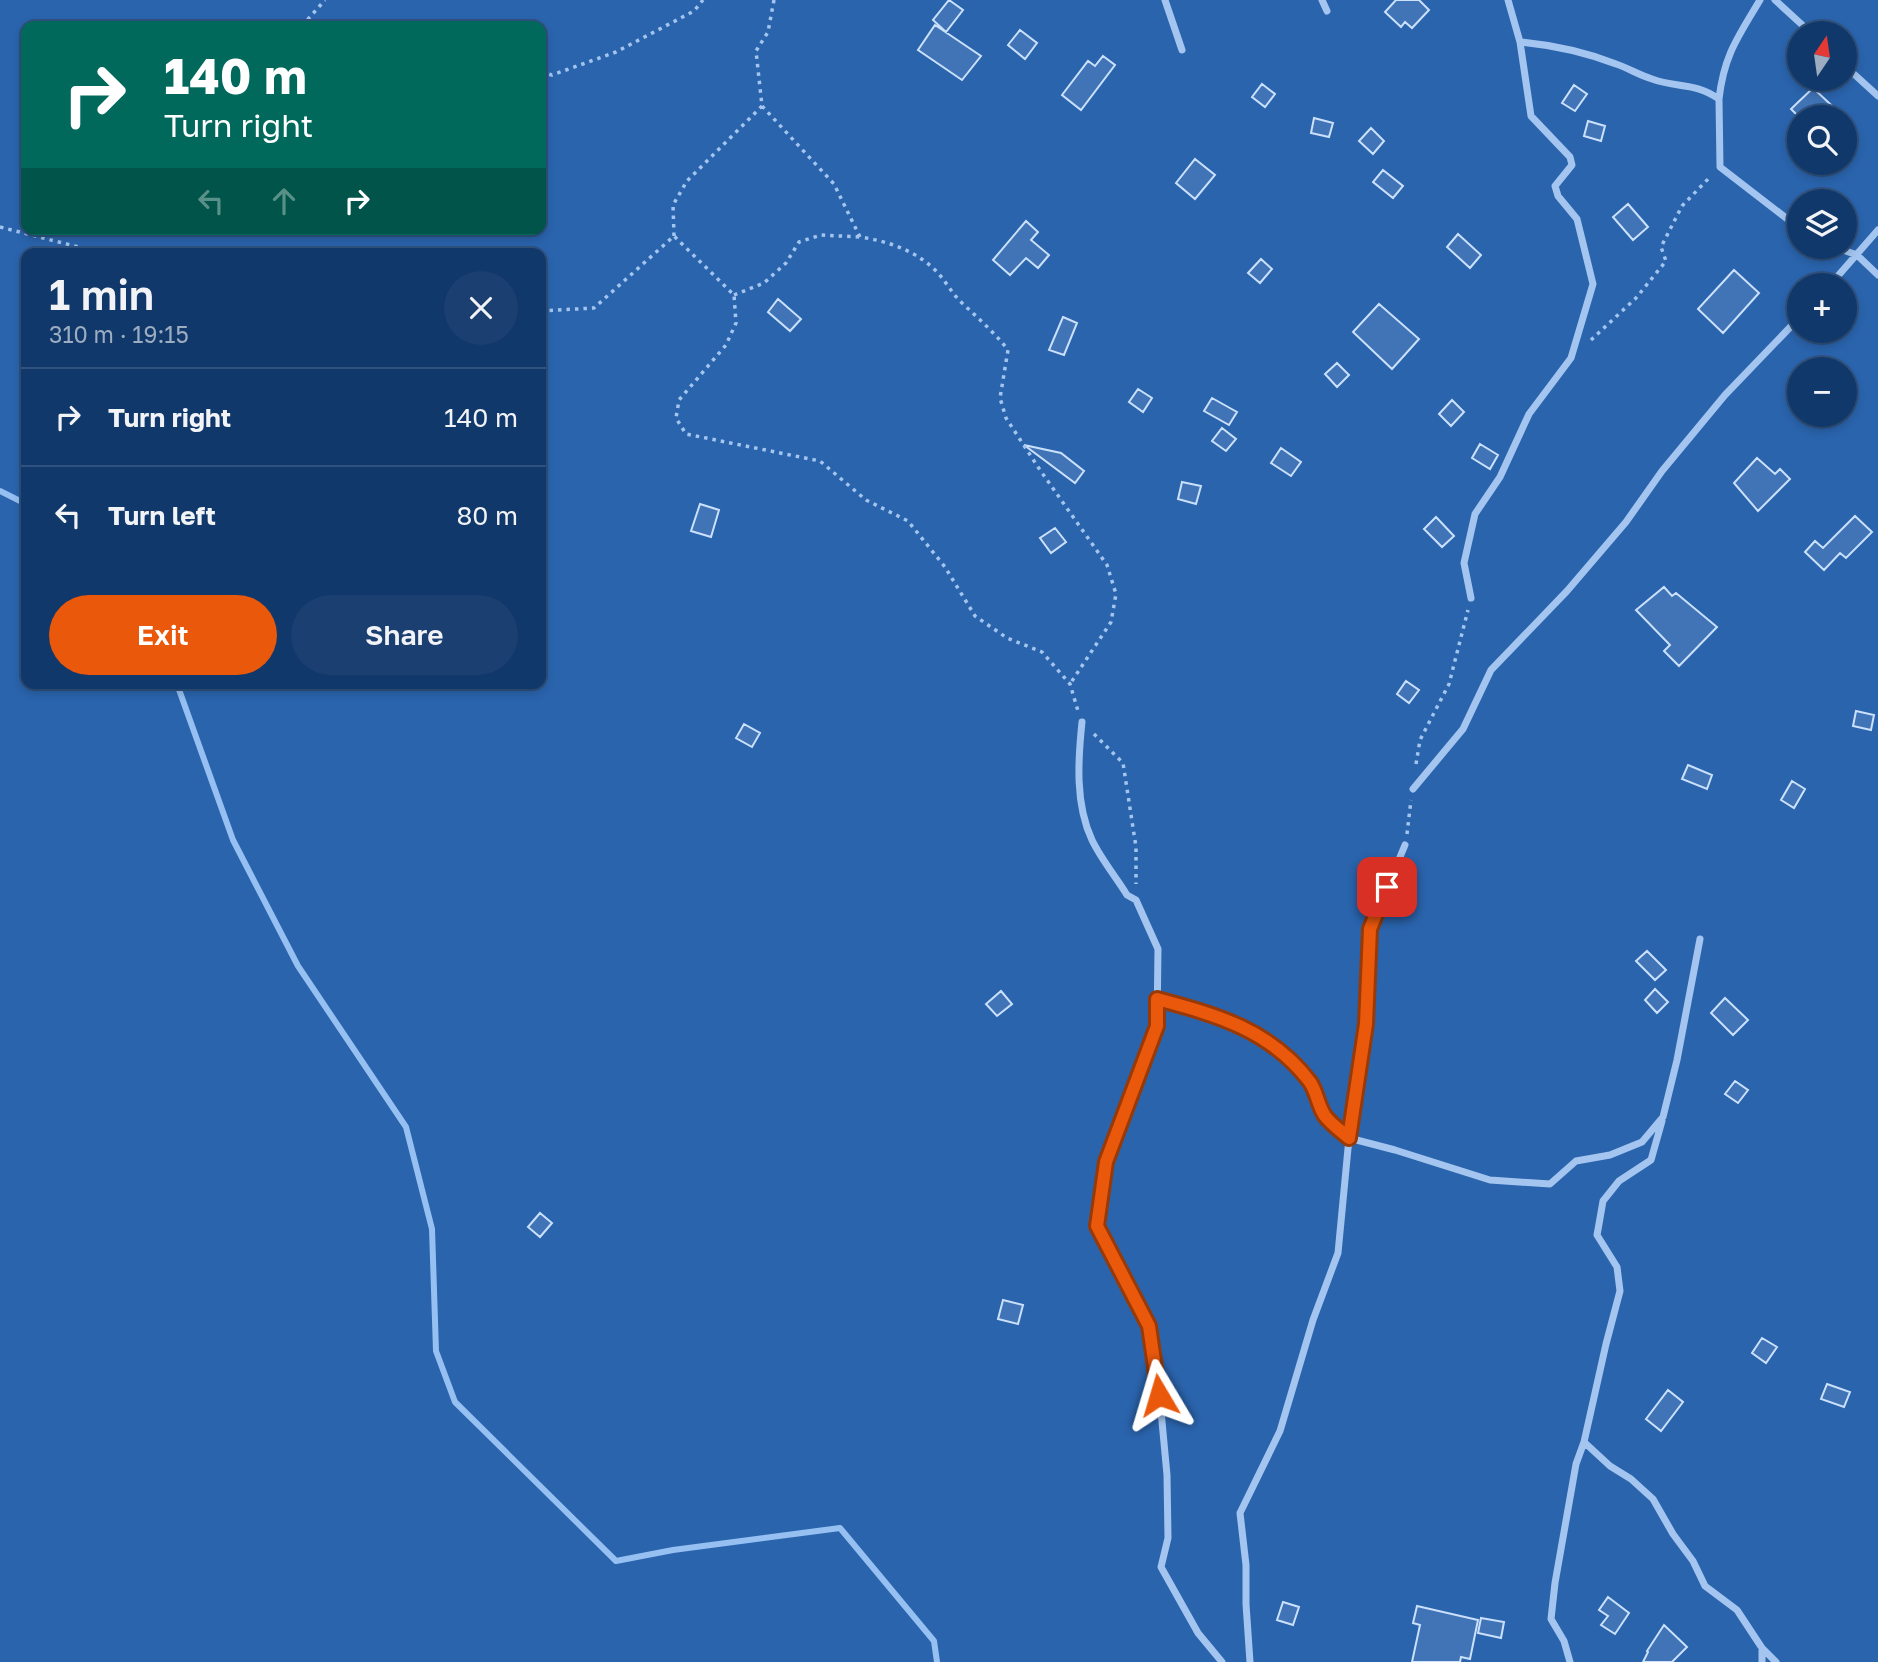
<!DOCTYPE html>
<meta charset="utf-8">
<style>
:root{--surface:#11386a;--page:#1a3f70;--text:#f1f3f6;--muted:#9cacc1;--line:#30527e;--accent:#ea580c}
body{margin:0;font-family:"Golos Text",sans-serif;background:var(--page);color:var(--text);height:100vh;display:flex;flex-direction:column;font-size:26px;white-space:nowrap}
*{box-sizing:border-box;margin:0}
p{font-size:23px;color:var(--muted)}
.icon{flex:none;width:38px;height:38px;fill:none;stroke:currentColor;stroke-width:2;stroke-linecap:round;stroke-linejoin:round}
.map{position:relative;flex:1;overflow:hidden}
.drawer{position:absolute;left:21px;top:248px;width:525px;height:441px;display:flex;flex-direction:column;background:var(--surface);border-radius:14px;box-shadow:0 4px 10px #0003,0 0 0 2px var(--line)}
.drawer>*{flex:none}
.guide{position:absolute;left:21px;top:21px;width:525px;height:214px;border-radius:14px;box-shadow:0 4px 10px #0003,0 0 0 2px var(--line);background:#00695c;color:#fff;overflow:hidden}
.needle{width:46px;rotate:13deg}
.controls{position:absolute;left:1787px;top:21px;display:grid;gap:14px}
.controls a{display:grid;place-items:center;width:70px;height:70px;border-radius:50%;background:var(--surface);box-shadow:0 4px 10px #0003,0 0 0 2px var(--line);font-size:35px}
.pin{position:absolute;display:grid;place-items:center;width:60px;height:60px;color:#fff;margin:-30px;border-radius:14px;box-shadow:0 4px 10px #0006}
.me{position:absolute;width:77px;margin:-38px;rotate:353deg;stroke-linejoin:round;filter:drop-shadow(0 0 5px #0008)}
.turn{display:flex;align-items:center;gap:24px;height:147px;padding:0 28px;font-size:32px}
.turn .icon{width:91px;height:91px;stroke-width:2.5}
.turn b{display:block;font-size:49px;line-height:60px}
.lanes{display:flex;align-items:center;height:66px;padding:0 28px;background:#0003;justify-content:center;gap:35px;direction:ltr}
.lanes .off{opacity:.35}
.round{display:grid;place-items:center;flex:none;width:74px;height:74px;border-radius:37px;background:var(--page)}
.head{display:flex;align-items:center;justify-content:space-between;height:119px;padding:0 28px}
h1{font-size:42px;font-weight:600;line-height:52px}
.primary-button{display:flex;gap:14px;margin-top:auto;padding:14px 28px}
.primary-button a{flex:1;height:80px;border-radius:42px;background:var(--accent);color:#fff;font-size:28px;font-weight:600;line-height:80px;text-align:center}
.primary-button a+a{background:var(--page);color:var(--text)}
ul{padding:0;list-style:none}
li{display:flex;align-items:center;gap:21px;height:98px;padding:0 28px;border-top:2px solid var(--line)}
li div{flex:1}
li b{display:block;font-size:26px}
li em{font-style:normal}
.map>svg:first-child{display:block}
</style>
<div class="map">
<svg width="1878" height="1662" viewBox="0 0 1878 1662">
<rect width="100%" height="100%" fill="#174b8e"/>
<!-- green -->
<path fill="#2a64ad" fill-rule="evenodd" d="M 0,0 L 1878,0 L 1878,1662 L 0,1662 ZM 26,26 L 541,26 L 541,229 L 26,229 ZM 1799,33 L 1844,33 L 1844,79 L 1799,79 ZM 1799,117 L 1844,117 L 1844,163 L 1799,163 ZM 1799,201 L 1844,201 L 1844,247 L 1799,247 ZM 26,254 L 541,254 L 541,684 L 26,684 ZM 1799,285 L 1844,285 L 1844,331 L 1799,331 ZM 1799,369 L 1844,369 L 1844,415 L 1799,415 Z"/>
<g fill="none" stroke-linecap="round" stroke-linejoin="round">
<!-- stream -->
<path stroke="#96c0f2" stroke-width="6" d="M 0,491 L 26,504
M 177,684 L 233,840 L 298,966 L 406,1127 L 432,1229 L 436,1351 L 455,1402 L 616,1561 L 673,1550 L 840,1528 L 934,1641 L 937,1662"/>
</g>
<!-- building -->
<path fill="#4074b7" stroke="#cae0fb" stroke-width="2" d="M 949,0 L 963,10 L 946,32 L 933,20 Z
M 1396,0 L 1419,0 L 1429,10 L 1412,28 L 1405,22 L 1401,27 L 1385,12 Z
M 935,25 L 981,56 L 962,80 L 918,50 Z
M 1020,30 L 1037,43 L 1025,59 L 1008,45 Z
M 1103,56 L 1115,65 L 1081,110 L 1062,95 L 1088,61 L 1095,66 Z
M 1262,84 L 1275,94 L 1265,107 L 1252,97 Z
M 1574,85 L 1587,94 L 1575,111 L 1562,103 Z
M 1813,88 L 1844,117 L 1799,117 L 1791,109 Z
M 1314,118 L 1333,123 L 1329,137 L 1311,133 Z
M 1588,121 L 1605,126 L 1601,141 L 1584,136 Z
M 1371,128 L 1384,141 L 1373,154 L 1359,141 Z
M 1195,159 L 1215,175 L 1195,199 L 1176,183 Z
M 1383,170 L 1403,186 L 1393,198 L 1373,182 Z
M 1628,204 L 1648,227 L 1633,240 L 1613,217 Z
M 1026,221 L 1038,232 L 1031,240 L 1049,255 L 1038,268 L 1026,258 L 1010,275 L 993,260 Z
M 1458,234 L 1481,255 L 1470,268 L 1447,247 Z
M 1261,259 L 1272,269 L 1260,283 L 1248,273 Z
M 1734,270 L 1759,293 L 1723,333 L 1698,309 Z
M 778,299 L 801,319 L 790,331 L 768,312 Z
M 1379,304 L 1419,339 L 1392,369 L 1353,332 Z
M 1063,317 L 1077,323 L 1064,355 L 1049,350 Z
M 1337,363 L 1349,375 L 1337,387 L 1325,374 Z
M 1138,389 L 1152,398 L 1143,412 L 1129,402 Z
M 1212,398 L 1237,412 L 1229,425 L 1204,411 Z
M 1452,400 L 1464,412 L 1451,426 L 1439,414 Z
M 1222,428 L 1236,439 L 1226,451 L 1212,441 Z
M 1480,444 L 1498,455 L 1490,469 L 1472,458 Z
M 1024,445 L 1061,453 L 1084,471 L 1075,483 Z
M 1281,448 L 1301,462 L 1291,476 L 1271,463 Z
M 1757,458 L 1775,474 L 1780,469 L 1790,479 L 1758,511 L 1734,483 Z
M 1182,482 L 1201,486 L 1196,504 L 1178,499 Z
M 700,504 L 719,510 L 711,537 L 691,531 Z
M 1855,516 L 1872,532 L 1846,558 L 1840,553 L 1824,570 L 1805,552 L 1815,541 L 1823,548 Z
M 1436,517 L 1454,536 L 1442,547 L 1424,529 Z
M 1055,528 L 1066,542 L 1051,553 L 1040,538 Z
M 1664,587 L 1672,596 L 1676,593 L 1717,627 L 1679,666 L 1664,651 L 1670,645 L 1636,610 Z
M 1406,681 L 1419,690 L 1409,703 L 1397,694 Z
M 1856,711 L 1874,715 L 1871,730 L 1853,726 Z
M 744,724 L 760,733 L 752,747 L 736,738 Z
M 1688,765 L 1712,775 L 1707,789 L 1682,779 Z
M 1792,781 L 1805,789 L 1794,808 L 1781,800 Z
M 1647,951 L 1666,970 L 1655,980 L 1636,961 Z
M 1655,989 L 1668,1002 L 1657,1013 L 1645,1000 Z
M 1001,991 L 1012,1004 L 997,1016 L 986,1004 Z
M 1725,998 L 1748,1020 L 1733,1035 L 1711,1013 Z
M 1735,1081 L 1748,1090 L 1738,1103 L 1725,1094 Z
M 540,1213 L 552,1223 L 540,1237 L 528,1227 Z
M 1003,1300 L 1023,1305 L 1018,1324 L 998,1319 Z
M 1762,1338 L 1777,1347 L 1766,1363 L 1752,1353 Z
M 1827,1384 L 1850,1392 L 1844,1407 L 1821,1399 Z
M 1668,1390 L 1683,1402 L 1661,1431 L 1646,1419 Z
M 1608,1597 L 1629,1613 L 1615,1634 L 1601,1625 L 1608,1616 L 1599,1610 Z
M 1283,1602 L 1299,1607 L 1293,1625 L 1277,1620 Z
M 1417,1606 L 1478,1620 L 1470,1659 L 1461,1657 L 1460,1662 L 1412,1662 L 1420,1625 L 1413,1623 Z
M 1481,1618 L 1504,1622 L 1501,1638 L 1478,1633 Z
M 1664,1625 L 1687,1647 L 1672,1662 L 1643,1662 L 1648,1652 L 1647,1651 Z"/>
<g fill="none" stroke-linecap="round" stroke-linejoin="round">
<!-- path -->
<path stroke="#a4c5ef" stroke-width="3.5" stroke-dasharray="3.5 5" stroke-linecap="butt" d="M 774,0 L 768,32 L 756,51 L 762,106 L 834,184 L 860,237 C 887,241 914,250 934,269 C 945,279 951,293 962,303 C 978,318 994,332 1008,350 L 1000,398 L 1006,418 L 1040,470 L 1107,565 L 1116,594 L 1111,622 L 1070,684
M 302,26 L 325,0
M 541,72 L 552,75 L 616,52 L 694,11 L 703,0
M 0,227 L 106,254
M 674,236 L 673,205 L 687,181 L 762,106
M 734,295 L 764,283 L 786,263 L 799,242 L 821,235 L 860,237
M 541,311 L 594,308 L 674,236 L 734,295 L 736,323 L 726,345 L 679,400 L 676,418 L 686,434 L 820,461 L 866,500 L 908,521 L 945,567 L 975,616 L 1007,638 L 1042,652 L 1070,684 L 1078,711
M 1591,340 L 1636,298 L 1666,261 L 1661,247 L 1682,206 L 1711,176
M 1094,734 L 1123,763 L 1136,847 L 1136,884
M 1416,764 L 1420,740 L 1449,684 L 1468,610
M 1407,834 L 1411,800"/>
<!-- street -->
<path stroke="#a4c5ef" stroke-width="7" d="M 1165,0 L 1182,50
M 1322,0 L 1327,11
M 1775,0 L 1811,33
M 1520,42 C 1553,45 1585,52 1616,64 C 1628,68 1639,75 1652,79 C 1676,88 1695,82 1719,99 L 1720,167 L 1799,228
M 1844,65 L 1878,96
M 1719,99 C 1724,55 1738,37 1760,0
M 1835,247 L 1857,255 L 1878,275
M 1830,285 L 1878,230
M 1471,598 L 1464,563 L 1475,514 L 1500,477 L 1529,414 L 1571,358 L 1593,284 L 1577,219 L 1558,196 L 1555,186 L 1572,165 L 1570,157 L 1531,116 L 1520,42 L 1508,0
M 1082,722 C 1078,760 1075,804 1092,840 C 1101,859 1116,877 1127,895 L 1136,900 L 1158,949 L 1157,1026 L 1106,1162 L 1097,1226 L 1149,1326 L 1157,1368 L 1167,1475 L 1168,1538 L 1161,1567 L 1198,1633 L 1222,1662
M 1413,789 L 1463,729 L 1491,670 L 1567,591 L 1626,522 L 1662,471 L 1725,395 L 1799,318
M 1158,999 L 1210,1013 L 1249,1029 L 1282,1053 L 1311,1083 L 1325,1115 L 1349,1138 L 1395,1150 L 1490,1180 L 1550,1184 L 1576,1161 L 1610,1155 L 1642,1142 L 1663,1117 L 1677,1060 L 1700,939
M 1584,1442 L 1610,1466 L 1631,1479 L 1653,1499 L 1673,1534 L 1693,1561 L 1705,1586 L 1737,1610 L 1762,1648 L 1776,1662
M 1250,1662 L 1246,1604 L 1246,1565 L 1240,1513 L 1280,1431 L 1313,1320 L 1338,1253 L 1349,1138 L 1366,1024 L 1370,929 L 1405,845
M 1570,1662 L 1564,1641 L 1551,1619 L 1555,1583 L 1576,1464 L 1584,1442 L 1606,1344 L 1620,1291 L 1617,1267 L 1597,1235 L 1599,1224 L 1603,1201 L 1619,1181 L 1651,1160 L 1662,1121
M 1762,1662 L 1762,1648"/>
</g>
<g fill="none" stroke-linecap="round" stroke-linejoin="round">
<!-- route casing -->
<g stroke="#983908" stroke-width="18">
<path id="route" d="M 1159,1395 L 1149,1326 L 1097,1226 L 1106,1162 L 1157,1026 L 1157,999 C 1217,1015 1271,1030 1310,1082 C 1317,1092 1318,1106 1325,1116 C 1331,1124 1341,1131 1349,1138 L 1366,1024 L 1370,929 L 1387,887"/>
</g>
<!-- route -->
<use href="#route" stroke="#ea580c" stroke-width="12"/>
</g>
</svg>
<div class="controls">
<a><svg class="needle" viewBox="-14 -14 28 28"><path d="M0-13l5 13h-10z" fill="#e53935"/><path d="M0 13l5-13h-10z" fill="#9cacc1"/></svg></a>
<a><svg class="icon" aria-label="search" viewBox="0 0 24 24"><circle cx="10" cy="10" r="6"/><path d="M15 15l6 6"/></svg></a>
<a><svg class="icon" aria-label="layers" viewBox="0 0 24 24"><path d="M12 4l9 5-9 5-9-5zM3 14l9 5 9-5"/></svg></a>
<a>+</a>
<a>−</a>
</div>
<div class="pin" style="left:1387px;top:887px;background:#d93025"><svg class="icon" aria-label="arrive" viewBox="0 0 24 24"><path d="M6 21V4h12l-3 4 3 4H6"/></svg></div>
<svg class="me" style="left:1159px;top:1395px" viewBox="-20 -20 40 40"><path d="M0-17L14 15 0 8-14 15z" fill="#ea580c" stroke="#fff" stroke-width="4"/></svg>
<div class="guide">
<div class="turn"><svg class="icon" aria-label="right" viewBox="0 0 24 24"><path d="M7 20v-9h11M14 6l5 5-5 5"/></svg><div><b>140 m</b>Turn right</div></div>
<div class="lanes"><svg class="icon off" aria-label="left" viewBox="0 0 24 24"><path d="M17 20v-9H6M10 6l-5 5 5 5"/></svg><svg class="icon off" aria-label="ahead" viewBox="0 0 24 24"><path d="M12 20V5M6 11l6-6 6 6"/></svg><svg class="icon" aria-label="right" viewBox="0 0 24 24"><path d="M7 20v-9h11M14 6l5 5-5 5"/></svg></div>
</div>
<section class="drawer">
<div class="head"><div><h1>1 min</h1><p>310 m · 19:15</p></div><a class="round"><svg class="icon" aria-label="close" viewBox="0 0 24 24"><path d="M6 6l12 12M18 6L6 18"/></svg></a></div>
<ul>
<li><svg class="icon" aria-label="right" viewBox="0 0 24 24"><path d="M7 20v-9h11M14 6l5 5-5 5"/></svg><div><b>Turn right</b></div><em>140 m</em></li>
<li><svg class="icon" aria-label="left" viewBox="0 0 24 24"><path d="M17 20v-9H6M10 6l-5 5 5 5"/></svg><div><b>Turn left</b></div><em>80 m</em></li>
</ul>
<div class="primary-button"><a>Exit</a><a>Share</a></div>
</section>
</div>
